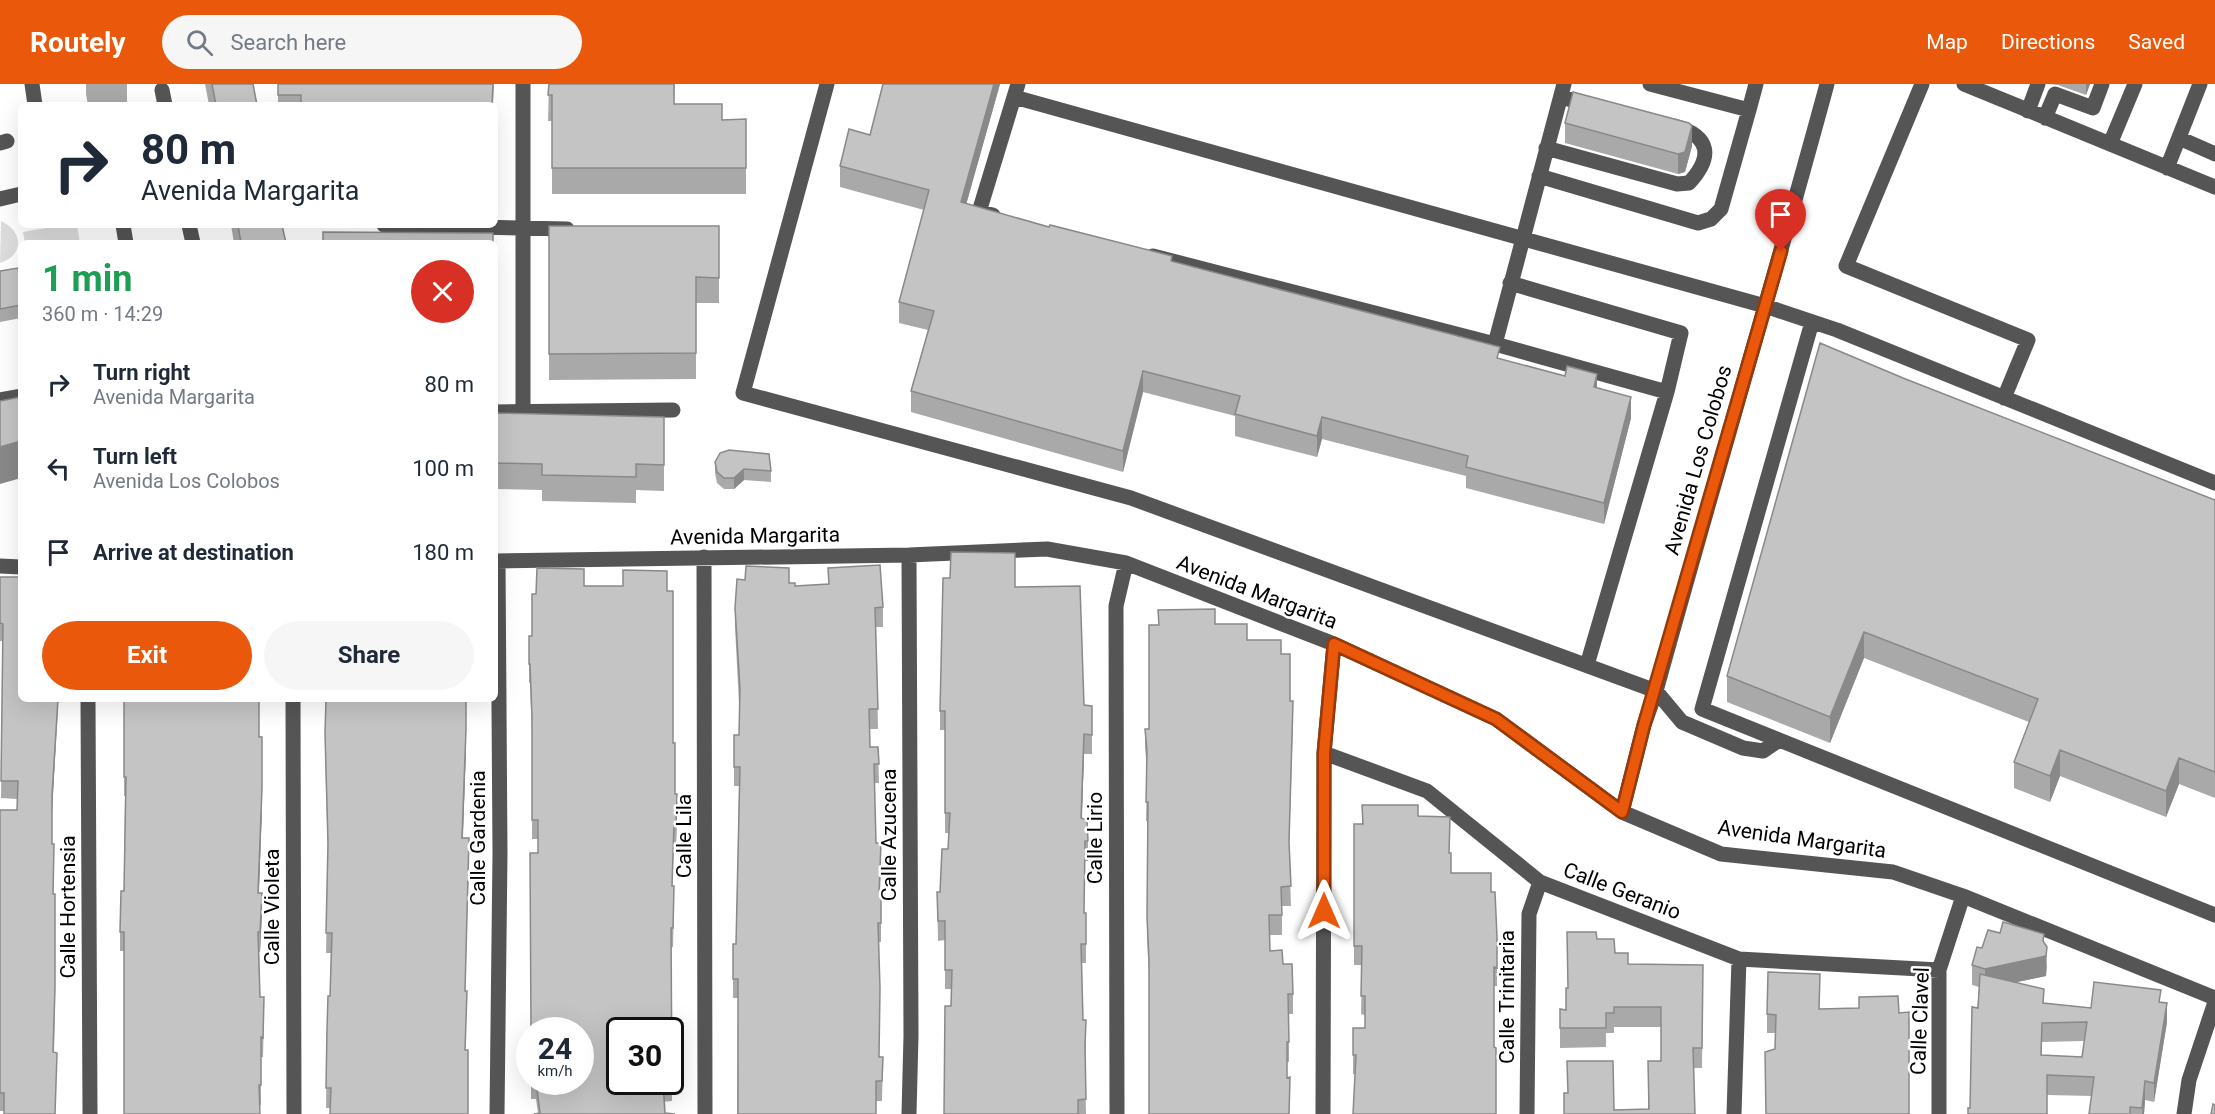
<!DOCTYPE html>
<meta charset="utf-8">
<style>
:root{--surface:#fff;--page:#f6f6f7;--text:#1f2937;--muted:#747a83;--accent:#ea580c}
body{margin:0;font-family:Roboto,sans-serif;background:var(--page);color:var(--text);height:100vh;display:flex;flex-direction:column;font-size:22px;white-space:nowrap}
*{box-sizing:border-box;margin:0}
p{font-size:20px;color:var(--muted)}
.icon{flex:none;width:33px;height:33px;fill:none;stroke:currentColor;stroke-width:2;stroke-linecap:round;stroke-linejoin:round}
.map{position:relative;flex:1;overflow:hidden}
.sheet{position:absolute;left:18px;top:156px;width:480px;height:462px;display:flex;flex-direction:column;background:var(--surface);border-radius:9px;box-shadow:0 6px 24px #0002}
.sheet>*{flex:none}
.hud{position:absolute;left:18px;top:18px;width:480px;height:126px;border-radius:9px;box-shadow:0 6px 24px #0002;background:#fff;color:var(--text);overflow:hidden}
.speed{position:absolute;left:516px;top:933px;display:flex;gap:12px;font-size:30px;font-weight:700;text-align:center}
.speed>*{display:grid;place-content:center;width:78px;height:78px;border-radius:50%;background:var(--surface);box-shadow:0 6px 24px #0002;line-height:1}
.speed small{font-size:15px;font-weight:400}
.speed .limit{border:3px solid #111;border-radius:9px;background:#fff;color:#111}
.pin{position:absolute;display:grid;place-items:center;width:51px;height:51px;color:#fff;margin:-62px -26px;border-radius:50% 50% 50% 0;rotate:-45deg;box-shadow:0 0 6px #0007}
.pin .icon{rotate:45deg}
.me{position:absolute;width:66px;margin:-33px;rotate:0deg;stroke-linejoin:round;filter:drop-shadow(0 0 4px #0008)}
.turn{display:flex;align-items:center;gap:21px;height:126px;padding:0 24px;font-size:27px}
.turn .icon{width:78px;height:78px;stroke-width:2.5}
.turn b{display:block;font-size:42px;line-height:51px}
.round{display:grid;place-items:center;flex:none;width:63px;height:63px;border-radius:32px;background:var(--page)}
.overview{display:flex;align-items:center;justify-content:space-between;height:102px;padding:0 24px}
h1{font-size:36px;font-weight:700;line-height:45px;color:#1e9e55}
.action{display:flex;gap:12px;margin-top:auto;padding:12px 24px}
.action a{flex:1;height:69px;border-radius:36px;background:var(--accent);color:#fff;font-size:24px;font-weight:700;line-height:69px;text-align:center}
.action a+a{background:var(--page);color:var(--text)}
ul{padding:0;list-style:none}
li{display:flex;align-items:center;gap:18px;height:84px;padding:0 24px}
li div{flex:1}
li b{display:block;font-size:22px}
li em{font-style:normal}
header{display:flex;align-items:center;gap:36px;box-sizing:border-box;height:84px;padding:0 30px;background:var(--accent);color:#fff}
header strong{font-size:28px}
nav{display:flex;gap:33px;margin-inline-start:auto;font-size:21px}
.search{width:420px;height:54px;background:var(--page);display:flex;align-items:center;gap:15px;box-sizing:border-box;padding:0 21px;border-radius:33px;color:var(--muted);font-size:22px}
.map>svg:first-child{display:block}
</style>
<header>
<strong>Routely</strong>
<div class="search"><svg class="icon" aria-label="search" viewBox="0 0 24 24"><circle cx="10" cy="10" r="6"/><path d="M15 15l6 6"/></svg>Search here</div>
<nav><a>Map</a><a>Directions</a><a>Saved</a></nav>
</header>
<div class="map">
<svg width="2215" height="1030" viewBox="0 0 2215 1030">
<rect width="100%" height="100%" fill="#fff"/>
<!-- green -->
<path fill="#dcdcdc" d="M 1,137 C 23,147 25,171 0,179 Z
M 64,141 L 77,141 L 80,159 L 25,159 L 23,148 Z"/>
<g fill="none" stroke-linecap="round" stroke-linejoin="round">
<!-- minor -->
<path stroke="#555" stroke-width="15" d="M 32,0 L 35,21
M 827,0 L 743,309 L 1131,414 L 1656,607 L 1682,638 L 1743,664 L 1763,667 L 1779,656
M 1650,0 L 1749,26 L 1756,0
M 1922,0 L 1846,182 L 2028,256 L 2004,314
M 1964,0 L 2215,103
M 162,6 L 165,21
M 1014,13 L 1765,222 L 1837,246 L 2215,399
M 1561,13 L 1590,21
M 2028,27 L 2038,0
M 2045,34 L 2055,10 L 2093,24 L 2102,0
M 2179,54 L 2215,70
M 0,59 L 7,57
M 2110,60 L 2135,0
M 1546,64 L 1677,100 L 1689,99 C 1713,73 1711,52 1674,42
M 2167,84 L 2200,0
M 1539,92 L 1698,139 L 1711,135 L 1721,125 L 1749,26
M 0,115 L 21,110
M 993,131 L 979,128 L 1018,0
M 123,141 L 126,159
M 189,141 L 193,159
M 384,141 L 567,145
M 1153,172 L 1495,260 L 1667,308 L 1587,581
M 1510,199 L 1681,249 L 1667,308
M 1812,238 L 1702,625 L 2215,831
M 1495,260 L 1564,0
M 0,316 L 21,312
M 495,328 L 673,326
M 523,328 L 523,0
M 704,473 L 705,1030
M 495,477 L 909,471 L 1047,465 L 1126,479 L 1334,560 L 1496,635 L 1622,728 L 1721,770 L 1893,788 L 1963,812 L 2215,914
M 0,482 L 21,483
M 88,615 L 90,1030
M 293,615 L 294,1030
M 1324,669 L 1427,707 L 1540,798 L 1739,875 L 1939,886
M 1622,728 L 1644,641 L 1656,607 C 1712,404 1772,203 1827,0
M 497,1030 L 500,769 L 498,477
M 909,1030 L 911,952 L 909,471
M 1117,1030 L 1116,522 L 1126,479
M 1323,1030 L 1324,669 L 1334,560
M 1527,1030 L 1529,830 L 1540,798
M 1734,1030 L 1739,875
M 1939,1030 L 1939,886 L 1963,812
M 2184,1030 L 2189,996 L 2215,918"/>
</g>
<!-- wall -->
<path fill="#a9a9a9" fill-rule="evenodd" d="M 86,0 L 127,0 L 127,21 L 88,21 L 86,10 Z
M 205,0 L 253,0 L 257,21 L 209,21 Z
M 278,0 L 494,0 L 493,21 L 278,21 Z
M 549,0 L 675,0 L 674,20 L 722,36 L 746,35 L 746,110 L 552,110 L 552,37 L 548,37 Z
M 883,0 L 1000,0 L 966,120 L 1172,178 L 1597,304 L 1631,334 L 1604,440 L 1466,404 L 1466,392 L 1322,355 L 1317,373 L 1235,352 L 1235,332 L 1143,308 L 1123,388 L 911,328 L 911,307 L 928,246 L 899,239 L 899,218 L 924,126 L 840,103 L 840,82 L 870,51 Z
M 2048,0 L 2090,0 L 2086,11 L 2058,1 Z
M 1565,39 L 1692,62 L 1685,88 L 1678,90 L 1565,59 Z
M 231,141 L 282,141 L 286,159 L 234,159 Z
M 549,142 L 719,142 L 719,219 L 696,219 L 696,295 L 549,296 Z
M 0,187 L 21,201 L 21,234 L 0,238 Z
M 1903,294 L 2215,416 L 2215,714 L 2179,700 L 2166,733 L 2060,692 L 2050,718 L 2014,704 L 2014,678 L 2029,638 L 1864,574 L 1830,659 L 1727,618 L 1727,592 Z
M 495,329 L 664,333 L 664,407 L 636,406 L 636,419 L 542,417 L 542,406 L 495,405 L 495,417 Z
M 715,378 L 771,387 L 771,398 L 744,396 L 734,405 L 724,405 L 717,399 L 715,389 Z
M 828,484 L 883,523 L 883,543 L 876,543 L 878,645 L 869,645 L 870,663 L 878,663 L 879,699 L 874,699 L 876,759 L 881,779 L 880,810 L 881,810 L 881,858 L 879,858 L 879,973 L 883,973 L 882,1017 L 876,1017 L 876,1030 L 737,1030 L 738,914 L 733,914 L 733,860 L 736,860 L 739,702 L 734,702 L 734,651 L 739,651 L 739,620 L 735,543 L 735,524 L 789,499 L 795,502 L 828,500 Z
M 0,493 L 58,615 L 52,729 L 52,760 L 54,778 L 53,810 L 55,922 L 54,968 L 57,986 L 4,1027 L 0,1027 L 0,742 L 17,726 L 17,715 L 1,714 L 3,557 L 0,557 Z
M 584,502 L 623,502 L 667,507 L 675,710 L 677,729 L 676,760 L 674,760 L 672,802 L 674,822 L 673,863 L 671,863 L 672,1017 L 538,1029 L 536,1015 L 531,1015 L 531,998 L 580,998 L 538,769 L 538,755 L 532,755 L 532,652 L 530,599 L 529,599 L 529,552 L 532,552 L 536,510 Z
M 1015,503 L 1084,621 L 1092,641 L 1092,670 L 1084,670 L 1082,735 L 1088,757 L 1088,777 L 1085,777 L 1084,829 L 1086,829 L 1086,879 L 1082,879 L 1083,936 L 1086,955 L 1085,976 L 1086,1030 L 944,1030 L 951,922 L 951,905 L 945,905 L 945,856 L 938,857 L 937,808 L 940,808 L 948,765 L 949,749 L 945,749 L 945,646 L 940,646 L 940,627 Z
M 1215,540 L 1247,556 L 1281,570 L 1290,617 L 1293,637 L 1289,766 L 1291,822 L 1282,822 L 1282,851 L 1269,851 L 1270,867 L 1283,880 L 1293,910 L 1293,930 L 1289,930 L 1289,978 L 1287,978 L 1287,994 L 1290,993 L 1289,1030 L 1149,1030 L 1149,894 L 1147,852 L 1148,737 L 1146,737 L 1147,684 L 1145,664 L 1145,645 L 1149,645 Z
M 124,615 L 262,653 L 262,724 L 259,809 L 262,829 L 260,868 L 259,868 L 260,913 L 264,933 L 263,973 L 261,973 L 261,1021 L 260,1021 L 124,867 L 120,867 L 120,848 L 124,807 L 125,712 L 124,712 Z
M 326,615 L 466,664 L 463,754 L 469,774 L 465,907 L 330,1024 L 326,1024 L 327,945 L 330,912 L 331,869 L 326,869 L 328,770 L 325,669 Z
M 1362,721 L 1418,732 L 1450,769 L 1451,789 L 1491,808 L 1497,853 L 1497,902 L 1494,902 L 1355,990 L 1353,990 L 1353,944 L 1365,944 L 1365,931 L 1361,930 L 1362,881 L 1354,881 L 1354,740 L 1362,740 Z
M 2000,849 L 2044,859 L 2047,883 L 2046,892 L 2016,898 L 2044,919 L 2091,924 L 2161,918 L 2167,938 L 2154,1018 L 2145,1016 L 2144,1030 L 2089,1030 L 2092,1012 L 2047,1011 L 1970,1024 L 1979,903 L 1972,901 L 1972,881 L 1982,864 ZM 2084,957 L 2082,973 L 2042,971 L 2042,958 Z
M 1597,855 L 1628,880 L 1703,881 L 1702,984 L 1694,984 L 1695,1030 L 1614,1026 L 1648,1025 L 1648,977 L 1661,977 L 1661,943 L 1614,943 L 1614,949 L 1606,949 L 1606,963 L 1560,964 L 1560,925 L 1566,926 Z
M 1898,912 L 1775,965 L 1775,949 L 1767,949 L 1767,930 L 1820,925 L 1859,924 Z"/>
<!-- shaded-wall -->
<path fill="#898989" d="M 994,0 L 1000,0 L 961,139 L 961,118 Z
M 2086,0 L 2090,0 L 2086,11 Z
M 1692,42 L 1692,62 L 1685,88 L 1678,90 L 1678,70 Z
M 1143,287 L 1143,308 L 1123,388 L 1123,367 Z
M 1597,290 L 1597,312 L 1594,303 Z
M 1631,313 L 1631,334 L 1604,440 L 1604,419 Z
M 1322,333 L 1322,355 L 1317,373 L 1317,352 Z
M 21,357 L 21,394 L 0,400 L 0,363 Z
M 744,385 L 744,396 L 734,405 L 734,394 Z
M 1864,548 L 1864,574 L 1830,659 L 1830,633 Z
M 58,615 L 58,622 L 52,729 L 52,711 Z
M 466,645 L 466,664 L 462,773 L 462,754 Z
M 1084,650 L 1084,670 L 1081,754 L 1081,734 Z
M 2060,666 L 2060,692 L 2050,718 L 2050,692 Z
M 2179,674 L 2179,700 L 2166,733 L 2166,707 Z
M 262,704 L 262,724 L 258,829 L 258,809 Z
M 677,710 L 677,729 L 676,760 L 676,741 Z
M 262,809 L 262,829 L 260,868 L 260,848 Z
M 2044,850 L 2044,870 L 2047,863 L 2046,892 L 1985,905 L 1985,885 L 2043,857 Z
M 2167,919 L 2167,938 L 2154,1018 L 2154,999 Z
M 1086,936 L 1086,955 L 1085,981 L 1085,962 Z
M 2145,997 L 2145,1016 L 2144,1030 L 2142,1030 Z"/>
<!-- building -->
<path fill="#c4c4c4" stroke="#898989" stroke-width="1.5" fill-rule="evenodd" d="M 212,0 L 253,0 L 257,21 L 216,21 Z
M 278,0 L 493,0 L 492,21 L 301,21 L 301,11 L 278,11 Z
M 549,0 L 674,0 L 674,20 L 722,20 L 722,36 L 746,35 L 746,84 L 552,84 L 552,11 L 548,11 Z
M 883,0 L 994,0 L 961,118 L 1049,143 L 1050,141 L 1172,172 L 1171,177 L 1500,263 L 1497,274 L 1565,292 L 1567,282 L 1597,290 L 1594,303 L 1631,313 L 1604,419 L 1466,383 L 1468,372 L 1322,333 L 1317,352 L 1235,330 L 1240,312 L 1143,287 L 1123,367 L 911,307 L 934,227 L 899,218 L 929,106 L 840,82 L 849,45 L 870,51 Z
M 1573,8 L 1689,39 L 1692,42 L 1685,68 L 1678,70 L 1565,39 Z
M 238,141 L 282,141 L 286,159 L 241,159 Z
M 549,142 L 719,142 L 719,194 L 696,193 L 696,269 L 549,270 Z
M 323,148 L 493,149 L 493,159 L 323,159 Z
M 18,184 L 21,201 L 21,221 L 0,225 L 0,187 Z
M 1820,259 L 1903,294 L 2215,416 L 2215,688 L 2179,674 L 2166,707 L 2060,666 L 2050,692 L 2014,678 L 2038,615 L 1864,548 L 1830,633 L 1727,592 Z
M 21,313 L 21,357 L 0,363 L 0,317 Z
M 495,329 L 664,333 L 664,381 L 636,380 L 636,393 L 542,391 L 542,380 L 495,379 L 495,391 Z
M 729,366 L 769,370 L 771,387 L 744,385 L 734,394 L 724,394 L 717,388 L 715,378 L 720,369 Z
M 951,468 L 1015,469 L 1015,503 L 1080,502 L 1084,621 L 1092,622 L 1092,651 L 1084,650 L 1081,734 L 1087,736 L 1088,757 L 1085,757 L 1084,829 L 1086,829 L 1086,860 L 1081,860 L 1083,936 L 1086,936 L 1085,962 L 1086,1015 L 1078,1016 L 1078,1030 L 944,1030 L 945,922 L 951,922 L 952,886 L 945,886 L 945,837 L 938,837 L 937,808 L 940,808 L 942,765 L 948,765 L 950,729 L 945,729 L 945,627 L 940,627 L 943,494 L 950,494 Z
M 880,481 L 883,523 L 875,524 L 878,625 L 869,625 L 870,663 L 878,663 L 879,680 L 874,680 L 876,759 L 881,759 L 879,810 L 881,810 L 881,839 L 878,839 L 880,904 L 879,973 L 883,973 L 882,997 L 876,997 L 876,1030 L 738,1030 L 738,895 L 733,895 L 733,860 L 736,860 L 740,683 L 734,683 L 734,651 L 739,651 L 740,605 L 735,524 L 737,495 L 745,496 L 746,482 L 789,484 L 789,499 L 795,499 L 795,502 L 829,500 L 828,484 Z
M 537,484 L 584,485 L 584,502 L 623,502 L 623,486 L 667,487 L 667,507 L 673,507 L 673,659 L 675,659 L 675,710 L 677,710 L 676,741 L 674,741 L 672,802 L 674,802 L 673,844 L 671,844 L 672,998 L 663,998 L 665,1029 L 675,1030 L 534,1030 L 540,1029 L 536,998 L 580,998 L 580,946 L 531,946 L 530,769 L 538,769 L 538,736 L 532,736 L 532,633 L 530,580 L 529,580 L 529,552 L 532,552 L 532,510 L 536,510 ZM 620,946 L 670,946 L 670,998 L 620,998 Z
M 0,493 L 21,493 L 21,615 L 58,615 L 52,711 L 52,760 L 54,760 L 53,810 L 55,810 L 55,904 L 53,968 L 57,969 L 55,1030 L 4,1030 L 4,1009 L 0,1009 L 0,726 L 17,726 L 18,697 L 1,697 L 3,540 L 0,539 Z
M 1215,525 L 1215,540 L 1247,540 L 1247,556 L 1281,556 L 1281,570 L 1290,570 L 1290,617 L 1293,617 L 1289,758 L 1291,802 L 1281,803 L 1282,831 L 1269,831 L 1270,867 L 1282,866 L 1283,880 L 1292,880 L 1293,910 L 1288,910 L 1289,958 L 1287,958 L 1287,994 L 1290,993 L 1289,1030 L 1149,1030 L 1149,877 L 1147,833 L 1148,718 L 1146,718 L 1147,667 L 1145,645 L 1149,645 L 1149,541 L 1159,541 L 1158,526 Z
M 124,615 L 259,615 L 259,653 L 262,653 L 262,704 L 258,809 L 262,809 L 260,848 L 258,848 L 260,913 L 264,913 L 263,954 L 261,953 L 261,1001 L 259,1001 L 260,1030 L 124,1030 L 124,848 L 120,848 L 121,807 L 124,807 L 126,693 L 124,693 Z
M 326,615 L 466,615 L 466,645 L 462,754 L 469,754 L 465,907 L 467,907 L 465,966 L 468,966 L 468,1030 L 330,1030 L 331,1004 L 326,1004 L 327,945 L 328,912 L 330,912 L 332,849 L 326,849 L 328,759 L 325,649 Z
M 1362,721 L 1418,721 L 1418,732 L 1450,733 L 1449,769 L 1451,769 L 1451,789 L 1491,789 L 1491,808 L 1495,808 L 1497,853 L 1497,884 L 1494,883 L 1494,963 L 1496,964 L 1496,1030 L 1353,1030 L 1356,971 L 1353,971 L 1353,944 L 1365,944 L 1365,912 L 1361,912 L 1362,862 L 1354,862 L 1354,740 L 1363,740 Z
M 2003,838 L 2044,850 L 2043,857 L 2047,863 L 2046,872 L 1985,885 L 1972,881 L 1977,863 L 1982,864 L 1988,846 L 2000,849 Z
M 1567,848 L 1596,848 L 1597,855 L 1614,855 L 1615,869 L 1628,869 L 1628,880 L 1703,881 L 1702,964 L 1693,964 L 1695,1030 L 1564,1030 L 1564,1009 L 1568,1009 L 1567,977 L 1613,977 L 1614,1026 L 1649,1025 L 1648,977 L 1661,977 L 1661,923 L 1614,923 L 1614,929 L 1606,929 L 1606,944 L 1560,944 L 1560,925 L 1566,926 L 1566,904 L 1568,904 Z
M 1768,888 L 1820,890 L 1819,925 L 1859,924 L 1859,913 L 1898,912 L 1899,929 L 1909,928 L 1909,1030 L 1766,1030 L 1765,968 L 1775,965 L 1776,931 L 1767,930 Z
M 1980,890 L 2044,905 L 2043,919 L 2091,924 L 2094,898 L 2161,906 L 2159,918 L 2167,919 L 2154,999 L 2145,997 L 2142,1024 L 2130,1023 L 2130,1030 L 2089,1030 L 2094,993 L 2047,991 L 2047,1030 L 1968,1030 L 1968,1024 L 1970,1024 L 1972,923 L 1978,924 ZM 2087,938 L 2082,973 L 2041,971 L 2042,939 Z
M 2213,1020 L 2215,1021 L 2215,1030 L 2211,1030 Z"/>
<g fill="none" stroke-linecap="round" stroke-linejoin="round">
<!-- route casing -->
<g stroke="#983908" stroke-width="15">
<path id="route" d="M 1324,827 L 1324,669 L 1334,560 L 1496,635 L 1622,728 L 1644,641 L 1781,167"/>
</g>
<!-- route -->
<use href="#route" stroke="#ea580c" stroke-width="10"/>
</g>
<g text-anchor="middle" stroke-width="5" stroke-linejoin="round" paint-order="stroke">
<!-- street labels -->
<g font-size="21" fill="#000" stroke="#fff">
<text transform="translate(1698 376) rotate(-74)" y="7">Avenida Los Colobos</text>
<text transform="translate(755 452) rotate(-1)" y="7">Avenida Margarita</text>
<text transform="translate(1257 508) rotate(21)" y="7">Avenida Margarita</text>
<text transform="translate(889 751) rotate(-90)" y="7">Calle Azucena</text>
<text transform="translate(684 752) rotate(-90)" y="7">Calle Lila</text>
<text transform="translate(478 754) rotate(-90)" y="7">Calle Gardenia</text>
<text transform="translate(1095 754) rotate(-90)" y="7">Calle Lirio</text>
<text transform="translate(1802 755) rotate(8)" y="7">Avenida Margarita</text>
<text transform="translate(1622 807) rotate(21)" y="7">Calle Geranio</text>
<text transform="translate(68 823) rotate(-90)" y="7">Calle Hortensia</text>
<text transform="translate(272 823) rotate(-90)" y="7">Calle Violeta</text>
<text transform="translate(1507 913) rotate(-90)" y="7">Calle Trinitaria</text>
<text transform="translate(1920 937) rotate(-88)" y="7">Calle Clavel</text>
</g>
</g>
</svg>
<div class="speed"><div>24<small>km/h</small></div><div class="limit">30</div></div>
<div class="pin" style="left:1781px;top:167px;background:#d93025"><svg class="icon" aria-label="arrive" viewBox="0 0 24 24"><path d="M6 21V4h12l-3 4 3 4H6"/></svg></div>
<svg class="me" style="left:1324px;top:827px" viewBox="-20 -20 40 40"><path d="M0-17L14 15 0 8-14 15z" fill="#ea580c" stroke="#fff" stroke-width="4"/></svg>
<div class="hud">
<div class="turn"><svg class="icon" aria-label="right" viewBox="0 0 24 24"><path d="M7 20v-9h11M14 6l5 5-5 5"/></svg><div><b>80 m</b>Avenida Margarita</div></div>
</div>
<section class="sheet">
<div class="overview"><div><h1>1 min</h1><p>360 m · 14:29</p></div><a class="round" style="background:#d93025;color:#fff"><svg class="icon" aria-label="close" viewBox="0 0 24 24"><path d="M6 6l12 12M18 6L6 18"/></svg></a></div>
<ul>
<li><svg class="icon" aria-label="right" viewBox="0 0 24 24"><path d="M7 20v-9h11M14 6l5 5-5 5"/></svg><div><b>Turn right</b><p>Avenida Margarita</p></div><em>80 m</em></li>
<li><svg class="icon" aria-label="left" viewBox="0 0 24 24"><path d="M17 20v-9H6M10 6l-5 5 5 5"/></svg><div><b>Turn left</b><p>Avenida Los Colobos</p></div><em>100 m</em></li>
<li><svg class="icon" aria-label="arrive" viewBox="0 0 24 24"><path d="M6 21V4h12l-3 4 3 4H6"/></svg><div><b>Arrive at destination</b></div><em>180 m</em></li>
</ul>
<div class="action"><a>Exit</a><a>Share</a></div>
</section>
</div>
